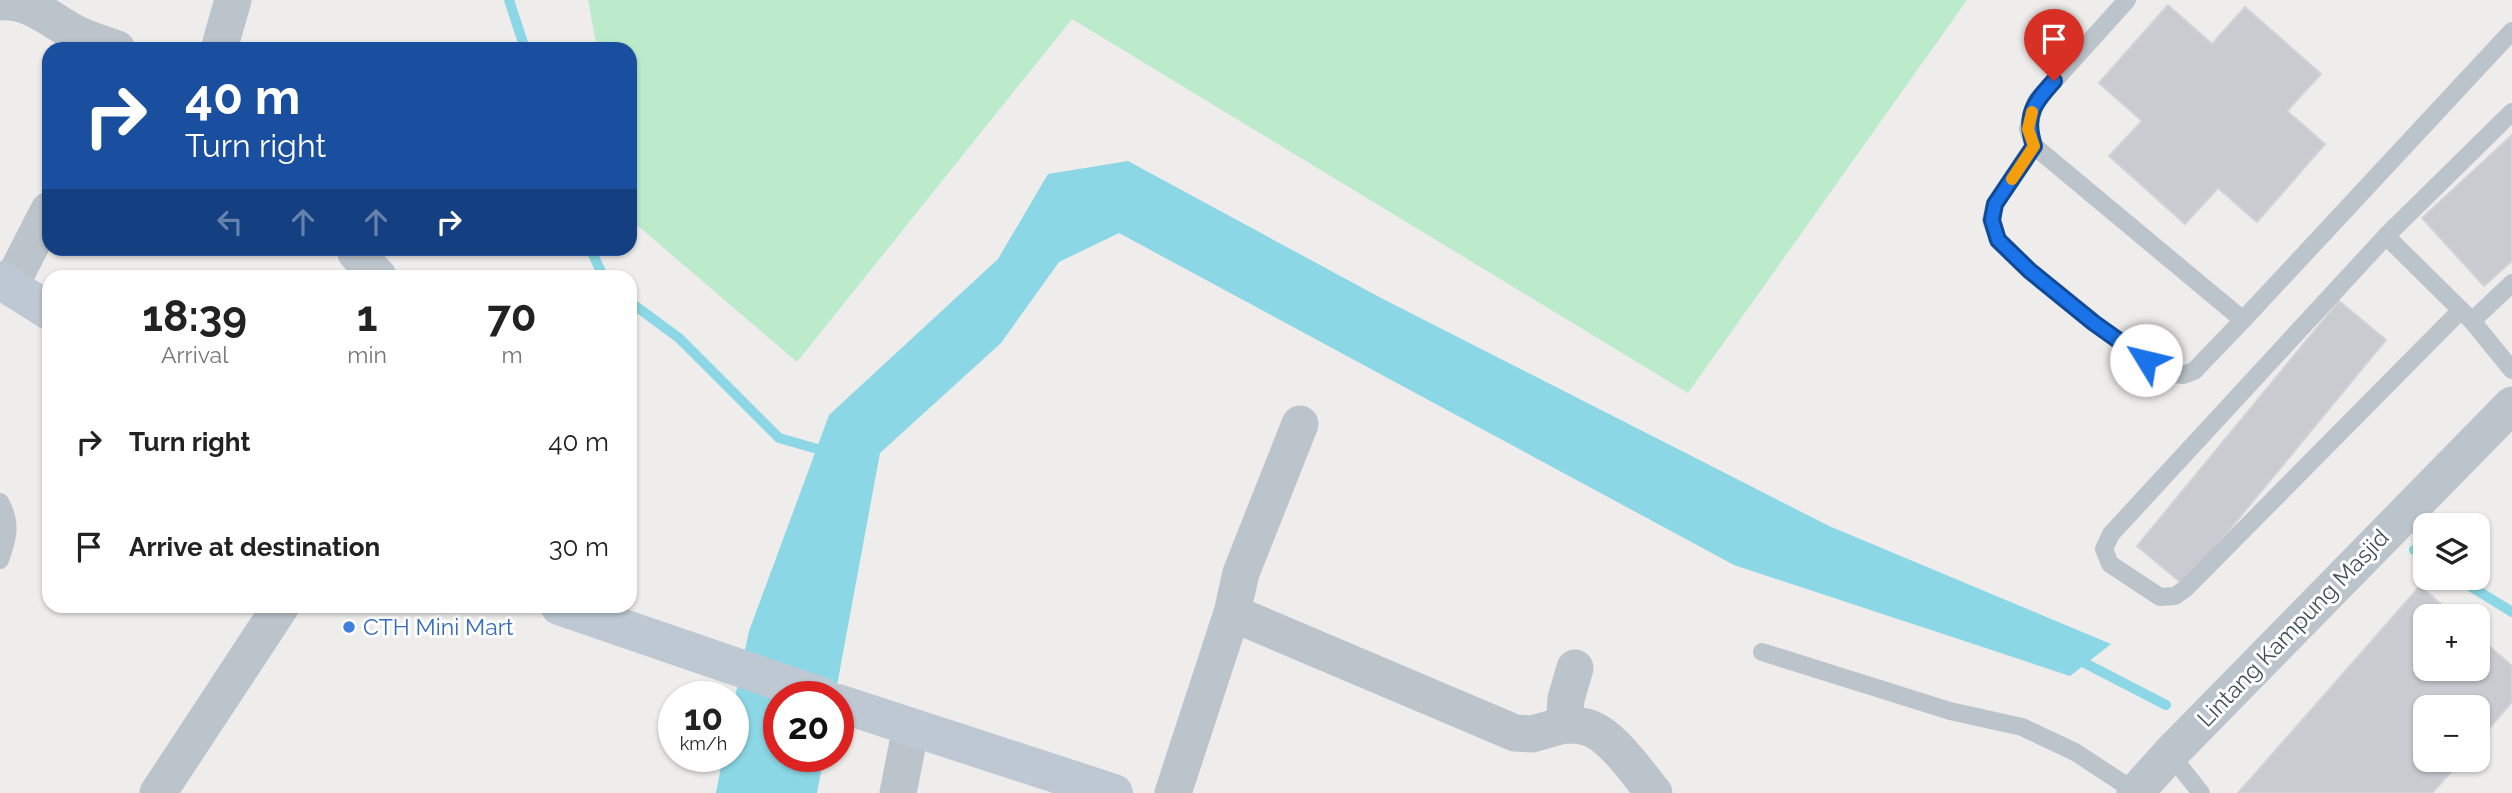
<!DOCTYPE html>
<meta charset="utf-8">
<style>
:root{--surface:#fff;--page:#f6f6f6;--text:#222;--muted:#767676}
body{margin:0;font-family:Raleway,sans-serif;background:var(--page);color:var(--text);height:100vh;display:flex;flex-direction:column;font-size:26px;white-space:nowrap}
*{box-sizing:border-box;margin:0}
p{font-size:23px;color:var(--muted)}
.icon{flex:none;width:38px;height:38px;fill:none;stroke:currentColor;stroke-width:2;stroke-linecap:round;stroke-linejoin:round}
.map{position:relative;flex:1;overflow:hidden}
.panel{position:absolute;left:42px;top:270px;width:595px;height:343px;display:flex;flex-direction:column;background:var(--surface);border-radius:21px;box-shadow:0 2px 5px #0004}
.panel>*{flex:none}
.banner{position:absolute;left:42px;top:42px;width:595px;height:214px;border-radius:21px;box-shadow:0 2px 5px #0004;background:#1a4fa0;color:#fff;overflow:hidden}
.fabs{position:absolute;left:2413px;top:513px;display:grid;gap:14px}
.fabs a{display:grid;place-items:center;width:77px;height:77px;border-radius:14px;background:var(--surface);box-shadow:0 2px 5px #0004;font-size:35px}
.speed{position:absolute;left:658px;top:681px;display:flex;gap:14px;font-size:35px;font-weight:700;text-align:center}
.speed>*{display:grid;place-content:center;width:91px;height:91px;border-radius:50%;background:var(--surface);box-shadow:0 2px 5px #0004;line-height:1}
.speed small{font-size:18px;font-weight:400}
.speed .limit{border:10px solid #d22;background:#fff;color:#111}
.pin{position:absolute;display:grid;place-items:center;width:60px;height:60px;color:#fff;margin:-72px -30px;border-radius:50% 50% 50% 0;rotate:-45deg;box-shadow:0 0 7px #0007}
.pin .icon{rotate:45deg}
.me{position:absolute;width:77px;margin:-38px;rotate:306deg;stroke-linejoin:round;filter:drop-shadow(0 0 5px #0008)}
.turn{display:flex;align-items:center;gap:24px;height:147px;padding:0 28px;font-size:32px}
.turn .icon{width:91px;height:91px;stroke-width:2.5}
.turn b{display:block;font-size:49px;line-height:60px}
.lanes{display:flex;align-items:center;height:66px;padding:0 28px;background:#0003;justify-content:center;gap:35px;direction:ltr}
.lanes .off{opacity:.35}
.eta{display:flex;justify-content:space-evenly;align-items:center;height:119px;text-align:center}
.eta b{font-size:42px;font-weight:700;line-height:49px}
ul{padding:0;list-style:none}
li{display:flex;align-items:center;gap:21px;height:105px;padding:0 28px}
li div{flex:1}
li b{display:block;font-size:26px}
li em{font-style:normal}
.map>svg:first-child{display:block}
</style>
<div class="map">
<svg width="2512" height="793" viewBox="0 0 2512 793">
<rect width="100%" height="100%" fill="#efecec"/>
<!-- green -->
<path fill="#bcebcb" d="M 588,0 L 1967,0 L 1688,393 L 1072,19 L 797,362 L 630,219 L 630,49 L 597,49 Z"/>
<!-- water -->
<path fill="#8bd7e5" d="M 1128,161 L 1381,298 L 1829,526 L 2111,644 L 2070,676 L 1734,565 L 1119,233 L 1059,262 L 1001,343 L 880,453 L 835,696 L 779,696 L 779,756 L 824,756 L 817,793 L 716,793 L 723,756 L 733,756 L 733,707 L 749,631 L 829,415 L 998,259 L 1048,174 Z"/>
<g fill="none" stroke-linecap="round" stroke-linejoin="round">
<!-- stream -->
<path stroke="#8bd7e5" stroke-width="10" d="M 509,0 L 525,49
M 590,248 L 603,276
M 630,302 L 679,338 L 779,438 L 828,452
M 2414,550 L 2426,557
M 2457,578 L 2512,612
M 2075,658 L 2166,705"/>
</g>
<!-- building -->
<path fill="#cacbd1" stroke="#d0d3d7" stroke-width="2" d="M 2168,5 L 2212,44 L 2245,7 L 2321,74 L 2287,111 L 2325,144 L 2257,222 L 2218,188 L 2185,224 L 2109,156 L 2142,121 L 2099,83 Z
M 2512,135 L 2512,261 L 2484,286 L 2422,218 Z
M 2339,301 L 2386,340 L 2184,585 L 2137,546 Z
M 2420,586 L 2455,616 L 2426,616 L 2426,668 L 2478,668 L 2478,636 L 2512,666 L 2512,702 L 2478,741 L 2478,707 L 2426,707 L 2426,760 L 2462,760 L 2432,793 L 2238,793 Z"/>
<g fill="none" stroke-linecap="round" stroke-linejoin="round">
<!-- lane -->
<path stroke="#bbc4cb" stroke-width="18" d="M 2127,0 L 2036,101 L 2028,129 L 2034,146 L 2243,320 L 2512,31
M 2034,146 L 1995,204 L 1991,220 L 1998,240 L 2030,271 L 2094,323 L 2164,373 L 2183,375 L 2194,371 L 2243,320
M 2386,236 L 2472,321 L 2512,370
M 2461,310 L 2185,589 L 2175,596 L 2160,597 L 2110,564 L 2104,549 L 2111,534 L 2386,236 L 2512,112
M 2472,321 L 2512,283
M 0,502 C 12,523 8,538 0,560
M 1762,652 L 1950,711 L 2022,727 L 2075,752 L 2136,792
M 2170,754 L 2201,793"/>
<!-- street -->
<path stroke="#bbc4cb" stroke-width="37" d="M 0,2 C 31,0 50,20 75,33 C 88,40 103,44 117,49
M 219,49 L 233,0
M 356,253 L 378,276
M 10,286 L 49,210
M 1232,613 L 1515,733 L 1532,734 L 1564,725
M 1575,668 L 1566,699 L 1564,725 C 1571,725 1579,725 1586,727 C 1611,733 1638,774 1654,793
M 158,793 L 281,606
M 898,793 L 911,727
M 1173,793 L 1232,613 L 1241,573 L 1300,424
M 2135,793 L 2170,754 L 2512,405"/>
<!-- secondary -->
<path stroke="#bdc8d2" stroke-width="38" d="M 0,280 L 49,311
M 559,606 L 821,696
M 838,703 L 1114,793"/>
</g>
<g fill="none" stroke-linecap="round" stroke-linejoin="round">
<!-- route casing -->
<g stroke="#114b97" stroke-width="18">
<path id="route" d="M 2054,81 C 2034,103 2024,115 2034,146 L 1995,204 L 1992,220 L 1998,240 L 2030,271 L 2094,323 L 2146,360"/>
</g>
<!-- route -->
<use href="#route" stroke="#1a73e8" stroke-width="12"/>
<!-- slow -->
<path stroke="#f59e0b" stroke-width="12" d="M 2012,179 L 2034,146 L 2028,129 L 2032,112"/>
</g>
<!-- markers -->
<circle fill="#3f7fe0" stroke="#fff" stroke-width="2.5" cx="349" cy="627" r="7"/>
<g text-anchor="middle" stroke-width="6" stroke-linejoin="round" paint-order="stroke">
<!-- shop labels -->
<g font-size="23" fill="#366cbe" stroke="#fff" text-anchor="start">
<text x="363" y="635">CTH Mini Mart</text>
</g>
<!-- street labels -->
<g font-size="23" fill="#465058" stroke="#fff">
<text transform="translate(2293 628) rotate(-46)" y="8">Lintang Kampung Masjid</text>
</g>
</g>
</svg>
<div class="fabs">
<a><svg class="icon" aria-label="layers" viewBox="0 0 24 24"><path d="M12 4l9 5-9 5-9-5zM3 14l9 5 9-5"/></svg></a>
<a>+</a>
<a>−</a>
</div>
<div class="speed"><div>10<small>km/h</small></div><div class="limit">20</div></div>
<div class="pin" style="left:2054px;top:81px;background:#d93025"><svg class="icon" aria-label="arrive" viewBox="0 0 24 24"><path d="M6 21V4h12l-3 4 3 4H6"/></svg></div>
<svg class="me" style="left:2146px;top:360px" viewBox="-20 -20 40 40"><circle r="19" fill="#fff"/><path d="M0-13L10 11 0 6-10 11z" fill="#1a73e8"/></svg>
<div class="banner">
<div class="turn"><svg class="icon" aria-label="right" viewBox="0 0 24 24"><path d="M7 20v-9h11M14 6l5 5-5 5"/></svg><div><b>40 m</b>Turn right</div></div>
<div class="lanes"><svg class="icon off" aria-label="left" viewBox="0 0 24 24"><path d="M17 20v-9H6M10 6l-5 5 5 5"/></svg><svg class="icon off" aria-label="ahead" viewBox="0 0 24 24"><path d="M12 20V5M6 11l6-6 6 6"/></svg><svg class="icon off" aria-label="ahead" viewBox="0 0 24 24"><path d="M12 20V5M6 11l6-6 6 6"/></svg><svg class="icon" aria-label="right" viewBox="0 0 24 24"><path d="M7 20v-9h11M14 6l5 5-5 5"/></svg></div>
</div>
<section class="panel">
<div class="eta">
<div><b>18:39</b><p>Arrival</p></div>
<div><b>1</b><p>min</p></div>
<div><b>70</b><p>m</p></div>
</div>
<ul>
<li><svg class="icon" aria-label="right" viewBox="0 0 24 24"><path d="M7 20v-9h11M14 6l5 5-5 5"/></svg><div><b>Turn right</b></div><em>40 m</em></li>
<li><svg class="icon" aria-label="arrive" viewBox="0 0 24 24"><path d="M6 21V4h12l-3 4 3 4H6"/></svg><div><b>Arrive at destination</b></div><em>30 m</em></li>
</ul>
</section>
</div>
